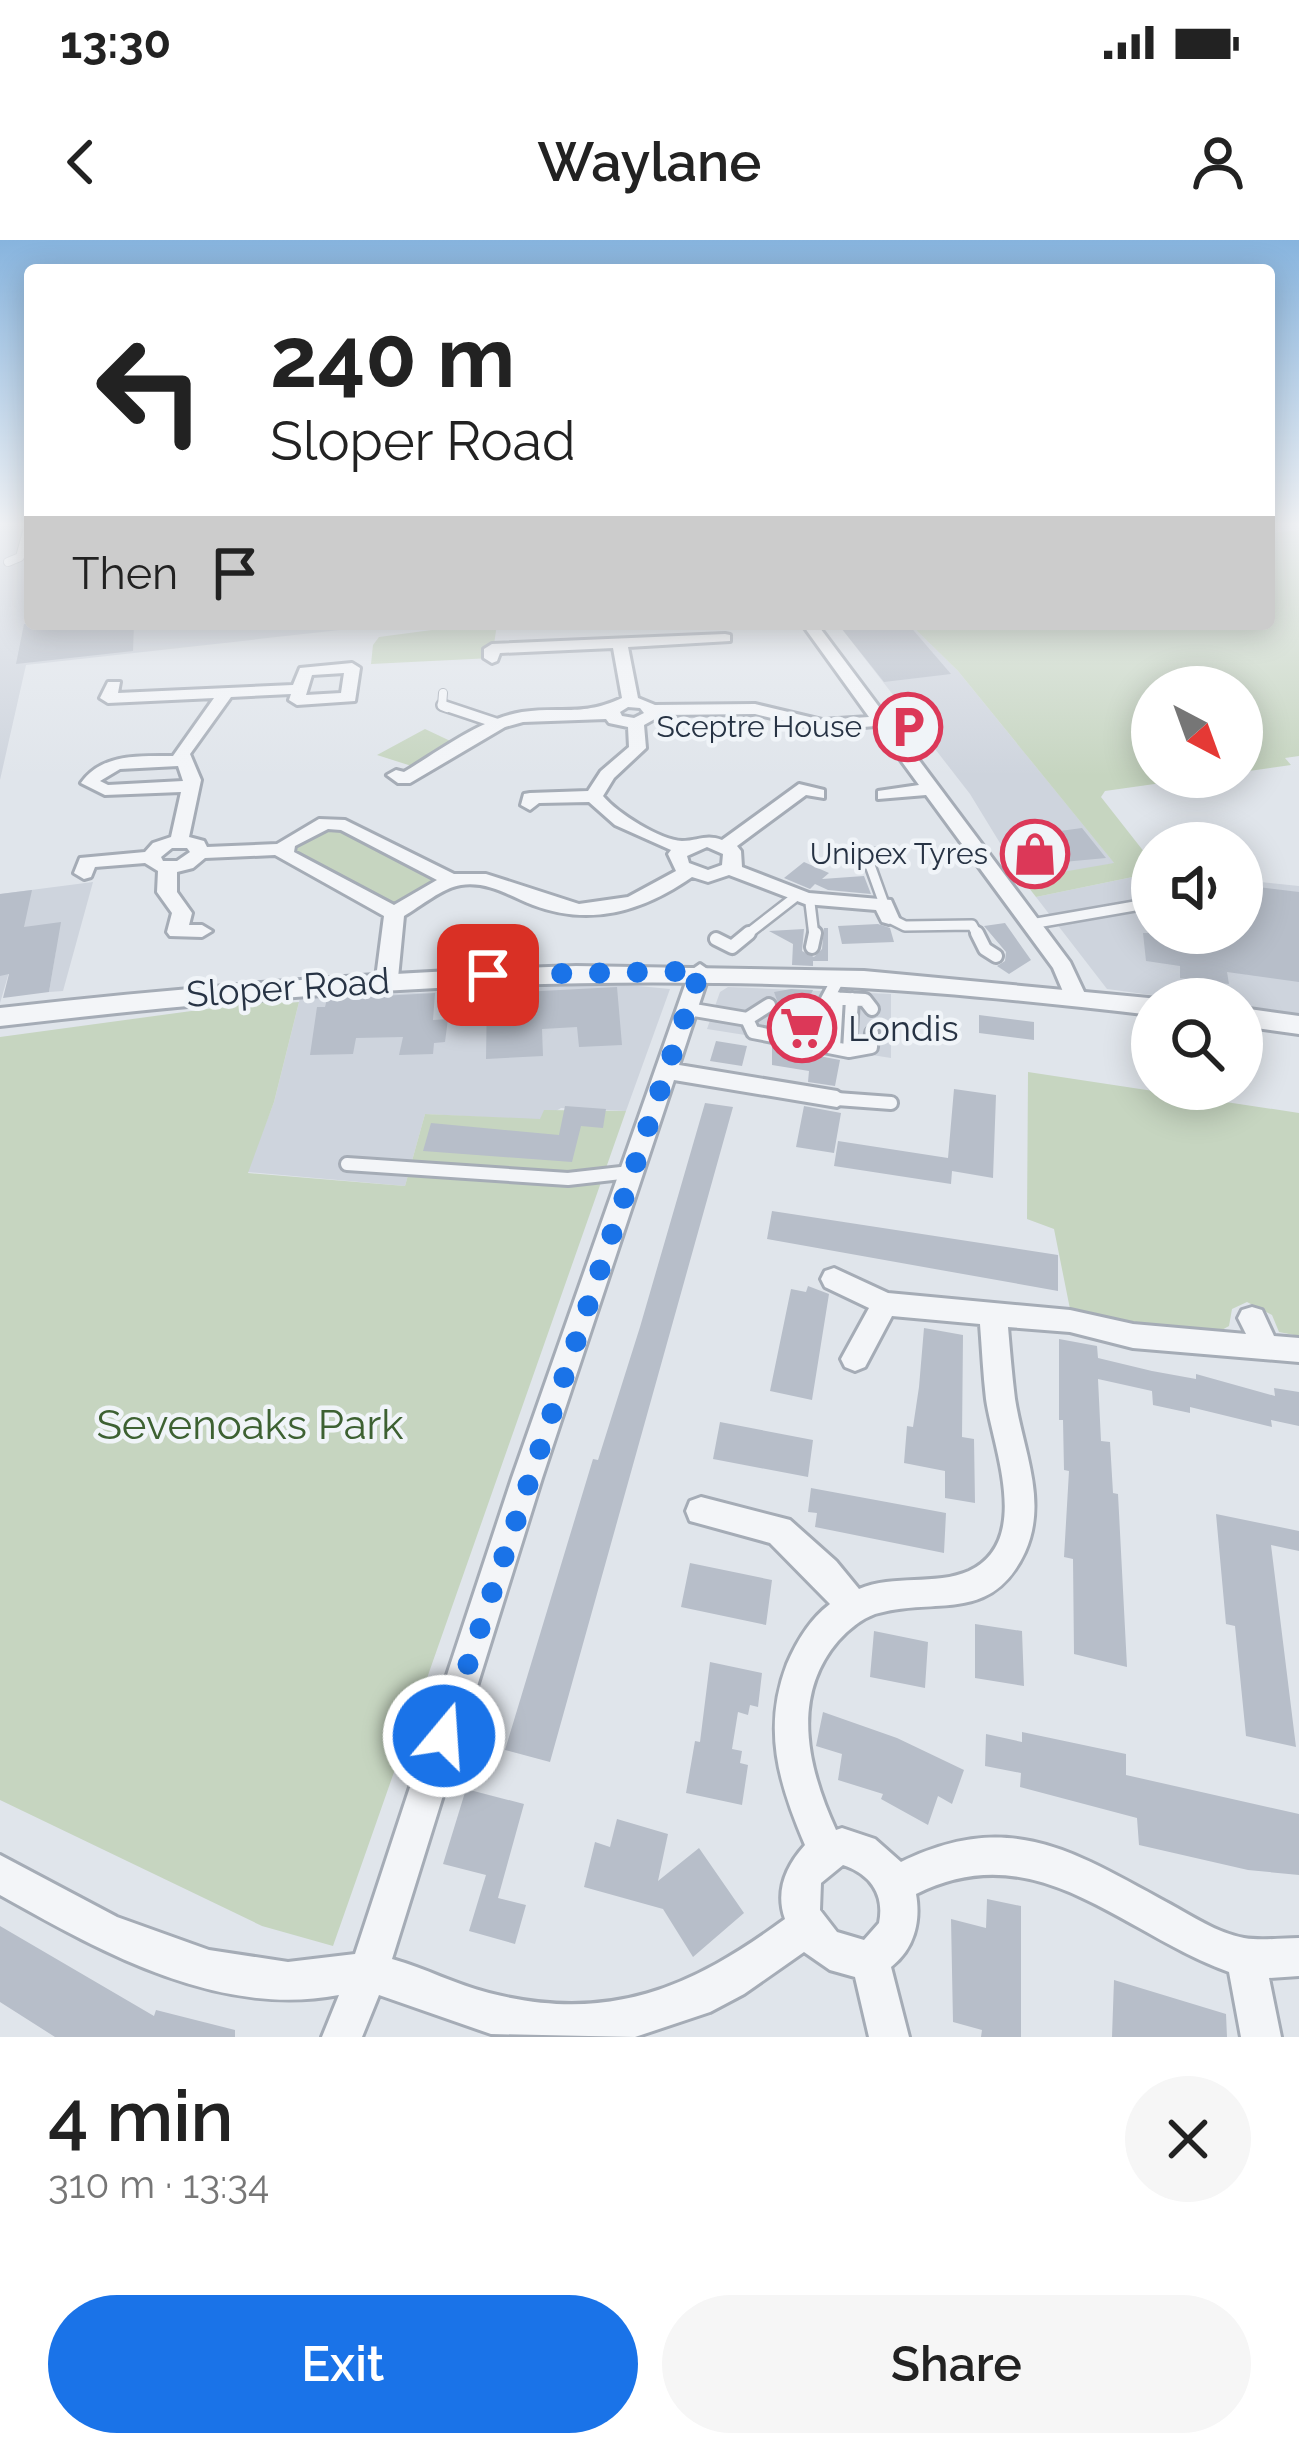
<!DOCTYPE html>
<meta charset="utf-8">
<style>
:root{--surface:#fff;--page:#f6f6f6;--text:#222;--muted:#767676;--accent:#1a73e8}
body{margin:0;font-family:Raleway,sans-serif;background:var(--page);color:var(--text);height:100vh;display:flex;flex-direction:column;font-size:45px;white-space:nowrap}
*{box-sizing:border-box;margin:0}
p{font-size:39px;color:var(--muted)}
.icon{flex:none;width:66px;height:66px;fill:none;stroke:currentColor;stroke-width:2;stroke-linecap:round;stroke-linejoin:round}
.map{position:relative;height:1797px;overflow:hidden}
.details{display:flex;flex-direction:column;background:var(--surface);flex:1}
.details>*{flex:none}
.hud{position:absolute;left:24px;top:24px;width:1251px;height:366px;border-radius:12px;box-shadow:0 6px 30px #0003;background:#fff;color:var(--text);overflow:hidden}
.needle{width:78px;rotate:139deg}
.buttons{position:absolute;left:1131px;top:426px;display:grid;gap:24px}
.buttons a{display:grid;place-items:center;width:132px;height:132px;border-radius:50%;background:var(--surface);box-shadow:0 6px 30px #0003;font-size:60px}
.pin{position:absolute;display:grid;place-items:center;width:102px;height:102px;color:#fff;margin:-51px;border-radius:24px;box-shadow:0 6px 18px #0006}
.me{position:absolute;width:132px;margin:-66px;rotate:18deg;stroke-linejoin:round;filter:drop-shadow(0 0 9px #0008)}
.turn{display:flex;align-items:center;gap:42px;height:252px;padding:0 48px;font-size:54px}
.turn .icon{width:156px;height:156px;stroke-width:2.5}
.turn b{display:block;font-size:84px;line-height:102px}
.then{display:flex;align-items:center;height:114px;padding:0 48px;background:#0003;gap:24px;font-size:45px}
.round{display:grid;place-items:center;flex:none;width:126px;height:126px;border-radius:63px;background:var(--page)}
.headline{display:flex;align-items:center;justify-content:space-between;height:204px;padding:0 48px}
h1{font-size:72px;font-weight:600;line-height:90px}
.button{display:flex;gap:24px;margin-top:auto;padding:24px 48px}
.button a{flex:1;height:138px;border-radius:72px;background:var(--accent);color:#fff;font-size:48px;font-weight:600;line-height:138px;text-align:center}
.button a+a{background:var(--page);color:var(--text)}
.status{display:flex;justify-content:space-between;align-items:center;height:84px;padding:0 60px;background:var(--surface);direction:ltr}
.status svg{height:33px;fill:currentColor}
header{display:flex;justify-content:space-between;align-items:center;height:156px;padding:0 48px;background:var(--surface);font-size:54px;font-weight:600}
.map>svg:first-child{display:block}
</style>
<div class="status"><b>13:30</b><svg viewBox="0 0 49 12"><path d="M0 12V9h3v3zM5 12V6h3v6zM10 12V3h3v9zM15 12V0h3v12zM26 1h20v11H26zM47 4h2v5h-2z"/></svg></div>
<header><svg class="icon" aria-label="back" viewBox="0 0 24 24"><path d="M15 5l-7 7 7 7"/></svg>Waylane<svg class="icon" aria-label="person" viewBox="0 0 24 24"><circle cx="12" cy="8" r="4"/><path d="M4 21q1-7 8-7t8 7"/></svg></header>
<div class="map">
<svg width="1299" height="1797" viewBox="0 0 1299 1797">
<rect width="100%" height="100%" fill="#e0e5eb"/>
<!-- built -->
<path fill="#ced4dd" d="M 0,284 L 30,284 L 30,384 L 394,384 L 26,425 L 0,540 Z
M 838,384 L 910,384 L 958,431 L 1115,624 L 1022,639 L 970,554 Z
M 1152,633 L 1152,693 L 1242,693 L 1242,640 L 1299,646 L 1299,774 L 1242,767 L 1242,759 L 1181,759 L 1107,749 L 1036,657 Z
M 93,642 L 63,751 L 49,752 L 56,710 L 14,715 L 0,763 L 0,654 Z
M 617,744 L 670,749 L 626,871 L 561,868 L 541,880 L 425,874 L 405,946 L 247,932 L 274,862 L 300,758 Z
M 728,747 L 891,754 L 891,818 L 707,789 L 720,752 Z"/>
<!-- green -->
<path fill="#c6d5c0" d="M 1299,290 L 1299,516 L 1285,518 L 1291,525 L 1242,532 L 1242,447 L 1152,447 L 1152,537 L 1204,537 L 1105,551 L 1101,557 L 1152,622 L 1152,633 L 1036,657 L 1022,639 L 1114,623 L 958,431 L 910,384 L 1269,384 L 1269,293 Z
M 477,384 L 497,384 L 492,418 L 371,424 L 373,405 L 379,397 Z
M 425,489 L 461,506 L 421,529 L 377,515 Z
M 334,583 L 451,640 L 394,673 L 291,619 L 286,603 Z
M 287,758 L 286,763 L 299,762 L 274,862 L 248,933 L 405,946 L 425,874 L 540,879 L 544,870 L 626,871 L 333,1706 L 262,1686 L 0,1560 L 0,797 Z
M 1028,832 L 1299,873 L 1299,1096 L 1279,1092 L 1272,1075 L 1247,1062 L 1232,1069 L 1229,1086 L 1220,1091 L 1143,1091 L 1071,1074 L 1054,989 L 1027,979 Z"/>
<!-- building -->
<path fill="#b7bec9" d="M 24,384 L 134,384 L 133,411 L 16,424 Z
M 838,384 L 908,384 L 951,434 L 884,442 Z
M 1082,588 L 1106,618 L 1031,625 L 1015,605 L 1065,598 L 1060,591 Z
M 804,622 L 829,633 L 822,639 L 864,636 L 871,654 L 828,650 L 815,644 L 810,649 L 784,638 Z
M 1242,645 L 1299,652 L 1299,742 L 1227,732 L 1229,744 L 1180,738 L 1180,726 L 1146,721 L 1143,693 L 1242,693 Z
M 32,650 L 24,687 L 61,682 L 49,752 L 3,758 L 9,734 L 0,736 L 0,654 Z
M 1005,683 L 1031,720 L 1009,734 L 997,726 L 1005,721 L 1006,712 L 984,686 Z
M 878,684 L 890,688 L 894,702 L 842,704 L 838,686 Z
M 824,688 L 828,688 L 828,721 L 813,721 L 813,726 L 792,725 L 793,704 L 769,691 L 804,689 L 802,711 L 814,717 L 822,709 Z
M 617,747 L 622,805 L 579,807 L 577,787 L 542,789 L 543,816 L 486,819 L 487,754 Z
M 791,749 L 813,750 L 803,771 L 814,782 L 825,782 L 824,795 L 773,785 L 779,766 L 774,752 Z
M 435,753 L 433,780 L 448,779 L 445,802 L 434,803 L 433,814 L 399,815 L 403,797 L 356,798 L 353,814 L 310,815 L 317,767 L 325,767 L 327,759 Z
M 979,775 L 1034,782 L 1034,800 L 979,793 Z
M 716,801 L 747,806 L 742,826 L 710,821 Z
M 772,807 L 840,820 L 835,846 L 808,842 L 809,831 L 772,825 Z
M 954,849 L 996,855 L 993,938 L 952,931 L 951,944 L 834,926 L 838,901 L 948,918 Z
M 705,863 L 733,867 L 550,1522 L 505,1510 L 593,1219 L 598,1220 L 640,1087 Z
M 565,866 L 606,869 L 603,888 L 581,886 L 572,922 L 423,911 L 431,883 L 559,895 Z
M 804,866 L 841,873 L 834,913 L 796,907 Z
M 772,971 L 1058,1015 L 1058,1051 L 767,999 Z
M 808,1046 L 829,1054 L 812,1160 L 770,1151 L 791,1049 L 806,1052 Z
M 924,1088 L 963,1095 L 962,1197 L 974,1199 L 975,1263 L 945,1258 L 945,1231 L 904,1223 L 907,1186 L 913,1187 L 919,1147 Z
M 1059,1099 L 1097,1106 L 1098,1118 L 1152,1131 L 1196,1139 L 1196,1134 L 1275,1156 L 1274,1148 L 1299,1152 L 1299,1186 L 1271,1180 L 1272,1187 L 1190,1167 L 1190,1173 L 1153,1165 L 1152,1151 L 1098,1139 L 1101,1201 L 1110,1202 L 1113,1253 L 1118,1254 L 1127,1427 L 1074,1414 L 1073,1319 L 1064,1317 L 1069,1231 L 1064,1230 L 1063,1180 L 1059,1180 Z
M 720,1182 L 813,1200 L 808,1237 L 713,1219 Z
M 811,1248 L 946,1273 L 944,1313 L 815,1287 L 817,1273 L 808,1272 Z
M 1216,1274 L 1299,1291 L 1299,1311 L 1271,1305 L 1296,1507 L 1246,1496 L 1235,1386 L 1226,1384 Z
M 690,1323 L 772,1340 L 766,1385 L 681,1367 Z
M 975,1384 L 1022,1391 L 1024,1446 L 975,1438 Z
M 874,1391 L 928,1402 L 925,1448 L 870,1437 Z
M 710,1422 L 762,1433 L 758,1467 L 750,1465 L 748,1475 L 738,1472 L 732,1509 L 742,1511 L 740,1523 L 748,1525 L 742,1565 L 686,1553 L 695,1501 L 700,1502 Z
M 823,1472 L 897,1498 L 964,1530 L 952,1564 L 938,1556 L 928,1585 L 881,1559 L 883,1554 L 838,1540 L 842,1514 L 816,1506 Z
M 1022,1492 L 1126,1514 L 1126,1535 L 1299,1574 L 1299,1635 L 1248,1630 L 1139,1605 L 1137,1578 L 1020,1547 L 1021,1533 L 985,1526 L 986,1494 L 1022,1502 Z
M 466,1549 L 524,1564 L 498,1658 L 526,1665 L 515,1704 L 469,1691 L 486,1635 L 443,1624 Z
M 617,1579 L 668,1594 L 658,1641 L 699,1608 L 744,1673 L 693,1717 L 663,1669 L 584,1647 L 595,1602 L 610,1607 Z
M 987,1659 L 1021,1666 L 1021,1797 L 981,1797 L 982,1790 L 953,1782 L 951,1679 L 986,1688 Z
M 0,1686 L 154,1776 L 156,1770 L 235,1790 L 235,1797 L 55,1797 L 0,1762 Z
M 1114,1740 L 1226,1774 L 1227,1797 L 1112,1797 Z"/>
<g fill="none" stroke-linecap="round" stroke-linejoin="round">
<!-- service-far2 casing -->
<g stroke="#a5acb6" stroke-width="10">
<path id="service-far2" d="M 8,322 L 20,317 L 29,284
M 443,453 L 442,466 L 447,468"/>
</g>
<!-- service-far1 casing -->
<g stroke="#a5acb6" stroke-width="14">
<path id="service-far1" d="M 442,465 L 499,484
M 810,663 L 814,696
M 884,664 L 866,614 L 887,613
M 889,678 L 905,686 L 972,685 L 978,696
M 1031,684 L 1152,663
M 745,696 L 794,658"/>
</g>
<!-- service casing -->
<g stroke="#a5acb6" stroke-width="18">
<path id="service" d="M 977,693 L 985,709 L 996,716
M 716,699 L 732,707 L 749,693
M 812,707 L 815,693
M 828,758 L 865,760 L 872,769
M 813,768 L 822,769 L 839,737
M 688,769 L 747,779 L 769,765
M 747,779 L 753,792 L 849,811 L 871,807 L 872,793
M 834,808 L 837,758
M 849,811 L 852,759
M 837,859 L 891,863
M 347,924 L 568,939 L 630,932"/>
</g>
<!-- minor casing -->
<g stroke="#a5acb6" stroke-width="6">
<path id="minor" d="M 802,384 L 817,384 L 1070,722 L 1086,756 L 1083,761 L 1067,761 L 1053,728 L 926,555 L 878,559 L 878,551 L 919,545 L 876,486 L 822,490 L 755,474 L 662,475 L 644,485 L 646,508 L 614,538 L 603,556 C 617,573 660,600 682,601 C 698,601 706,594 722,600 L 799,544 L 824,550 L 824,558 L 806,555 L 737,606 L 741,611 L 742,627 L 809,653 L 891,660 L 899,678 L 889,684 L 882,682 L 876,670 L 805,664 L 729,635 L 708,642 L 692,637 C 643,671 591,687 533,665 C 510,656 488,641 461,645 C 442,648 421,666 404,676 L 398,738 L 387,745 L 376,738 L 384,676 L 275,615 L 205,618 L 193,628 L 177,632 L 177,652 L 192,673 L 189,685 L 202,685 L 212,691 L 202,697 L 170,696 L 167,692 L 172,673 L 157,652 L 158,631 L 145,623 L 95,627 L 91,637 L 84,639 L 74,633 L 80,618 L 145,612 L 153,603 L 171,597 L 181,552 L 105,555 L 81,543 C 102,513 140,516 173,516 L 214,458 L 108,463 L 100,458 L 108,442 L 120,442 L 118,453 L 293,445 L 300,428 L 352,423 L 360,428 L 355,461 L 297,465 L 289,460 L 291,454 L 231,457 L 190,514 L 201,540 L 189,597 L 204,601 L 207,607 L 277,604 L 319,579 L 345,580 L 454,634 L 486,634 L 579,664 L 628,657 L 676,631 L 668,614 L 671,610 L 615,585 L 589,562 L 539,563 L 530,570 L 521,565 L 524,554 L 530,553 L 588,551 L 601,531 L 629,507 L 628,487 L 609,483 L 606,479 L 523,482 L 505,487 L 410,543 L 398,543 L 387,535 L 396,530 L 404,532 C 439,511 480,479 522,472 C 563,466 581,477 622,458 L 613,408 L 500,413 L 497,421 L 492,423 L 484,418 L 484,409 L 492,404 L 725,394 L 730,395 L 730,401 L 628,407 L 638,458 L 655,465 L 755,464 L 822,480 L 869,477 ZM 344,433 L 341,453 L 306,455 L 312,435 ZM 628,467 L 640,468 L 644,473 L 634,478 L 622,476 L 620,472 ZM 178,526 L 183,541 L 108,545 L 100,541 L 120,529 ZM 328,589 L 341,590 L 437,640 L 394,665 L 294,612 L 295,606 ZM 707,607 L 723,614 L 722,625 L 708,630 L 689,623 L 687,616 ZM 172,608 L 187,608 L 190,612 L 177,621 L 163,621 L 161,617 Z
M 700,724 L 710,731 L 679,825 L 837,851 L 849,859 L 837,867 L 674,840 L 542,1238 L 392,1719 C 425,1728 456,1745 489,1753 C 609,1784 691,1748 785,1679 C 775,1651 786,1626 805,1605 C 779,1544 762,1489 787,1424 C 797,1401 810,1379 830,1364 L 770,1303 L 690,1281 L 686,1271 L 690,1261 L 701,1257 L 790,1280 L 836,1321 L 859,1349 C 894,1334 935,1346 969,1331 C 1033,1301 993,1208 986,1159 C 983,1134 982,1109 980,1084 L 892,1076 L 865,1127 L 855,1131 L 845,1127 L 841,1119 L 869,1068 L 825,1047 L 821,1039 L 825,1031 L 834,1028 L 888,1053 L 1070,1070 L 1133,1084 L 1246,1094 L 1238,1078 L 1242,1070 L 1252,1067 L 1262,1070 L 1274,1096 L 1299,1098 L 1299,1122 L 1133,1108 L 1070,1092 L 1008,1087 C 1010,1111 1012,1135 1015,1159 C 1023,1210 1048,1261 1025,1312 C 991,1385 935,1356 875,1374 C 861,1379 848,1390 838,1401 C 790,1457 808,1529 836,1590 L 842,1588 L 875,1599 L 901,1622 C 1009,1569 1073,1611 1168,1663 C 1192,1676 1217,1693 1244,1698 C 1262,1701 1281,1698 1299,1698 L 1299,1736 L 1269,1738 L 1281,1797 L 1241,1797 L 1229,1732 C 1121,1693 1037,1593 916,1654 C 921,1682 914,1709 891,1727 L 909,1797 L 869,1797 L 855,1737 L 830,1730 L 804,1712 L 744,1754 L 710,1772 L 635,1797 L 491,1794 L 379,1755 L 362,1797 L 322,1797 L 339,1755 C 218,1778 102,1712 0,1655 L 0,1615 L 117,1677 L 209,1710 L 288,1722 L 355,1714 L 512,1238 L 690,731 ZM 843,1625 C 870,1634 885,1654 879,1683 L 864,1700 L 837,1692 L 820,1670 L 821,1643 Z"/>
</g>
<!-- tertiary casing -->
<g stroke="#a5acb6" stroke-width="6">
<path id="tertiary" d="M 576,726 L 864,731 L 1159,759 L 1152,759 L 1152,775 C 1007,758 863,744 717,743 C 477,739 238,758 0,786 L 0,768 C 192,746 383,732 576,726 Z
M 1242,768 L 1299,776 L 1299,794 L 1242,786 Z"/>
</g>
<!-- service-far2 -->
<use href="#service-far2" stroke="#f3f5f8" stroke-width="8"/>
<!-- service-far1 -->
<use href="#service-far1" stroke="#f3f5f8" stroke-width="9"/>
<!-- service -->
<use href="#service" stroke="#f3f5f8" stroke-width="12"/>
<!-- minor -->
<use href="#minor" fill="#f3f5f8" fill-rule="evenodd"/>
<!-- tertiary -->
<use href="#tertiary" fill="#f3f5f8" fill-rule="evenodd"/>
</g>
<!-- sky -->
<linearGradient id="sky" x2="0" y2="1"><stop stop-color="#87b4de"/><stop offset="0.53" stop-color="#f1f3f6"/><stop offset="1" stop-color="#f1f3f6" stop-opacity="0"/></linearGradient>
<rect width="1299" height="536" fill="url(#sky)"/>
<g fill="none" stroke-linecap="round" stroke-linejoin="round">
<!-- route -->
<path stroke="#1a73e8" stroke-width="21" stroke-dasharray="0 37.8" d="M 444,1496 L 700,731 L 488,735"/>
</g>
<!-- icons -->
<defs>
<g id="parking-ring" transform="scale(3.45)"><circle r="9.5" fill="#f0f4f8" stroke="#dc3858" stroke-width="1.5"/><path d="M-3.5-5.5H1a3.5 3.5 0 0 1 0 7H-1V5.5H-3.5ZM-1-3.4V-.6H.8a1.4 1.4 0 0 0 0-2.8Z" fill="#dc3858"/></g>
<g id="shop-ring" transform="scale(3.45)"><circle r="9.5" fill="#f0f4f8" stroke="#dc3858" stroke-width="1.5"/><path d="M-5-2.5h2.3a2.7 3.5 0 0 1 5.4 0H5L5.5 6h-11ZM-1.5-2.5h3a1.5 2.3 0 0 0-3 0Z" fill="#dc3858"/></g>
<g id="supermarket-ring" transform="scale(3.45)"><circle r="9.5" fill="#f0f4f8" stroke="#dc3858" stroke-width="1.5"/><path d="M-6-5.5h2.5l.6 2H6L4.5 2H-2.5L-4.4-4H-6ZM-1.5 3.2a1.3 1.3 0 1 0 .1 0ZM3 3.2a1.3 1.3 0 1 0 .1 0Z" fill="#dc3858"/></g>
</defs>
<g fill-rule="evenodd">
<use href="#parking-ring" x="908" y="487"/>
<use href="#shop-ring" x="1035" y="614"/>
<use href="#supermarket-ring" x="802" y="788"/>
</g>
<g text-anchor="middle" stroke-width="9" stroke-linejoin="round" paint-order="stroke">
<!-- far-poi labels -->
<g font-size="30" fill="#273344" stroke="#f0f4f8" text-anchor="end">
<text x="862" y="497">Sceptre House</text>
<text x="988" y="624">Unipex Tyres</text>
</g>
<!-- street labels -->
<g font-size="36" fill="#273344" stroke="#f0f4f8">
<text transform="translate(288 747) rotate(-4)" y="13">Sloper Road</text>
</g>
<!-- poi labels -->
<g font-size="36" fill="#273344" stroke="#f0f4f8" text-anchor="start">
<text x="848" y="801">Londis</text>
</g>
<!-- near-park labels -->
<g font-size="42" fill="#3d6132" stroke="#f0f4f8">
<text x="250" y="1199">Sevenoaks Park</text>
</g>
</g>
</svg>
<div class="buttons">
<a><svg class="needle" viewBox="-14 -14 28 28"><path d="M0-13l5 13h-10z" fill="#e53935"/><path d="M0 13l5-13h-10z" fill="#767676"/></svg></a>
<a><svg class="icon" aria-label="sound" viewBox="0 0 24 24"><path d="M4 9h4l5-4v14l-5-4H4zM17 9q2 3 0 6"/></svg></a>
<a><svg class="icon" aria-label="search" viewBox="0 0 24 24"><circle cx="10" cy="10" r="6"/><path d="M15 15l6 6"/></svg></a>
</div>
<div class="pin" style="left:488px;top:735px;background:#d93025"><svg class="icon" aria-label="arrive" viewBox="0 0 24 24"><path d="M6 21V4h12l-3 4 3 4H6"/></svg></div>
<svg class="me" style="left:444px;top:1496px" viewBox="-20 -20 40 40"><circle r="17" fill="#1a73e8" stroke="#fff" stroke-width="3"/><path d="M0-11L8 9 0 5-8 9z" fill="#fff"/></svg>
<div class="hud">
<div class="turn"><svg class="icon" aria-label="left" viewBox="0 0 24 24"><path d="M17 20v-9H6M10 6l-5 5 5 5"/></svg><div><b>240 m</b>Sloper Road</div></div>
<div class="then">Then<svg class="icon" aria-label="arrive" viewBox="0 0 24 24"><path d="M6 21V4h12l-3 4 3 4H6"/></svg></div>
</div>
</div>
<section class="details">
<div class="headline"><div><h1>4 min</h1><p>310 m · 13:34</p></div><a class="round"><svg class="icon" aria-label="close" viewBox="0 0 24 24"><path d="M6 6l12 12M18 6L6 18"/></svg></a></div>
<div class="button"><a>Exit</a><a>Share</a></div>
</section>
